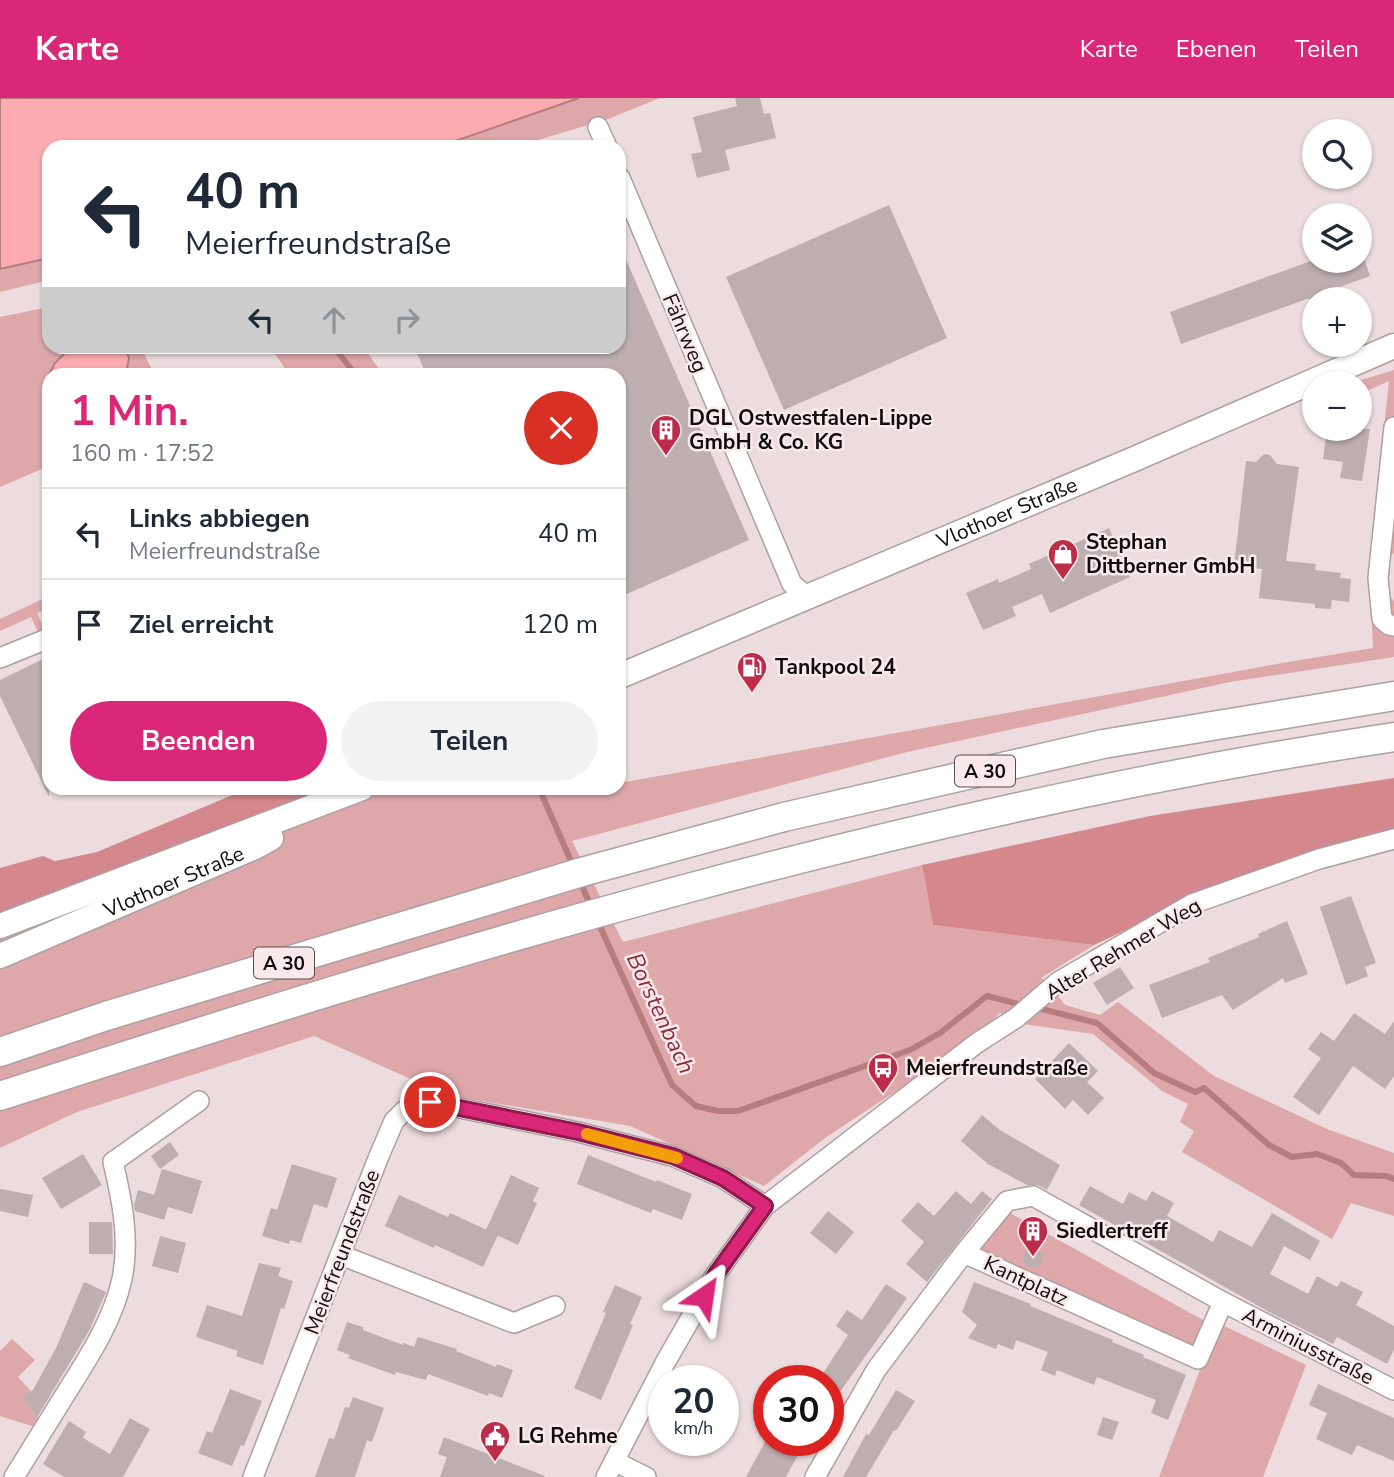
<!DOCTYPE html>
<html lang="de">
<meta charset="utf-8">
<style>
:root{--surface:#fff;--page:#f2f2f3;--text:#1f2937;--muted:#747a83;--line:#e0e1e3;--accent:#db2777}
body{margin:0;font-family:"Nunito Sans",sans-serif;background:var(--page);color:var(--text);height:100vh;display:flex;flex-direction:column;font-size:26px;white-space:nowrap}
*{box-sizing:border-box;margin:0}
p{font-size:23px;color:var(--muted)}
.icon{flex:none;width:38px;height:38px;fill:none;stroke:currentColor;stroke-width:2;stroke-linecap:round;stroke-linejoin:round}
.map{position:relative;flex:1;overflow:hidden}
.details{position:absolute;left:42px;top:270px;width:584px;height:427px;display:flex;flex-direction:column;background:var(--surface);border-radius:21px;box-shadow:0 2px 5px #0004}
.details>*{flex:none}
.hud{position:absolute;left:42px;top:42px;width:584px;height:214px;border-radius:21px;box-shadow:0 2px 5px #0004;background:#fff;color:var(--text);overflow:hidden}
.fabs{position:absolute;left:1302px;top:21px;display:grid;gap:14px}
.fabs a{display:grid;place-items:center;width:70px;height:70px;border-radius:50%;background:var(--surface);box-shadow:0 2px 5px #0004;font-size:35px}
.speed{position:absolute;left:648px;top:1267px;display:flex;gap:14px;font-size:35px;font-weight:700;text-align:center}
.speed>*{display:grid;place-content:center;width:91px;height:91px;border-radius:50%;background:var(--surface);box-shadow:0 2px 5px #0004;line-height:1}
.speed small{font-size:18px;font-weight:400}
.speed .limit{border:10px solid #d22;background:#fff;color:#111}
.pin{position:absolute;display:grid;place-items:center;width:60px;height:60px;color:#fff;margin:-30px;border:4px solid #fff;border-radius:50%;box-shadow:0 2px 7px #0007}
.me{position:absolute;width:77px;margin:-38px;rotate:32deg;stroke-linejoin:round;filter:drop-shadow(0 0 5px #0008)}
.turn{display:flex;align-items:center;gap:24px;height:147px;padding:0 28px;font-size:32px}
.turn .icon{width:91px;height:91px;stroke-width:2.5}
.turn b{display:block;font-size:49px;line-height:60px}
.lanes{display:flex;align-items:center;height:66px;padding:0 28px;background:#0003;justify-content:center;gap:35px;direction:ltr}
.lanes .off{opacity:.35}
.round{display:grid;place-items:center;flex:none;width:74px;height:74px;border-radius:37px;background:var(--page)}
.head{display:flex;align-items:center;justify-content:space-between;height:119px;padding:0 28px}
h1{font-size:42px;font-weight:700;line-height:52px;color:var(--accent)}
.cta{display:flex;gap:14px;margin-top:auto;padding:14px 28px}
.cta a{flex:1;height:80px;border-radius:42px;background:var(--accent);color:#fff;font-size:28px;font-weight:700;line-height:80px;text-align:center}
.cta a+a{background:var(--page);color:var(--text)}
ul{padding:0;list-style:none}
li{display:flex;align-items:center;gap:21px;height:91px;padding:0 28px;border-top:2px solid var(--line)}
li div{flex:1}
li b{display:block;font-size:26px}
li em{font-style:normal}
header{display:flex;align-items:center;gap:42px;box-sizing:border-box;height:98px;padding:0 35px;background:var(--accent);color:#fff}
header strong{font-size:33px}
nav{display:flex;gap:38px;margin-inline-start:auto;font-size:24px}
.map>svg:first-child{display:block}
</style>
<header>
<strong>Karte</strong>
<nav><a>Karte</a><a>Ebenen</a><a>Teilen</a></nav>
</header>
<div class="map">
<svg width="1394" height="1379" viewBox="0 0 1394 1379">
<rect width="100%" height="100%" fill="#ecdcdd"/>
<!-- green -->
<path fill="#dea7aa" d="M 579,0 L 660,0 L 608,21 L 515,49 L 438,49 Z
M 49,160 L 49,182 L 0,194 L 0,171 Z
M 49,209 L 49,248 L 141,249 L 154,276 L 49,276 L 49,368 L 0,389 L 0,219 Z
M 270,249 L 364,249 L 382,276 L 289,276 Z
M 1394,272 L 1394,455 L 1385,464 L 1390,499 L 1394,503 L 1394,559 L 1230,584 L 907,654 L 572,743 L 623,844 L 922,767 L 933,827 L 1094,847 L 1041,880 L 1046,883 L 1065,907 L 1100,917 L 1118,904 L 1214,978 L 1327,1031 L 1394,1055 L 1394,1118 L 1351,1105 L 1332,1141 L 1182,1054 L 1194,1033 L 1180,1024 L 1188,1006 L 1162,993 L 1093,936 L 1016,925 L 1000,915 L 972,943 L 825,1040 L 764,1088 L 630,1028 L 447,997 L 314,938 L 77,1014 L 0,1050 L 0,822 L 328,690 L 551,690 L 554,697 L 596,690 L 620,690 L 620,685 L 1288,564 L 1373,550 L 1369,470 L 1389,283 L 1360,296 L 1360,285 L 1351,285 Z
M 49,498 L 49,510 L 37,515 L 45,533 L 39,536 L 31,519 L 0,533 L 0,521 Z
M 1001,1110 L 1212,1227 L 1198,1261 L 965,1155 Z
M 1218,1225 L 1306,1267 L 1263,1379 L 1159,1379 Z
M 12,1241 L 35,1262 L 18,1279 L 31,1293 L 24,1298 L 39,1321 L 35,1329 L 0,1318 L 0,1253 Z"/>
<!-- forest -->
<path fill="#d4878d" d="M 1394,680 L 1394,730 L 1192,801 L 1094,847 L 933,827 L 922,767 L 1150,718 Z
M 249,690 L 328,690 L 0,822 L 0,770 L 43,758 L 55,763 L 97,754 Z"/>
<!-- water -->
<path fill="#fcabb1" stroke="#b67c80" stroke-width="2" d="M 0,0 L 579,0 L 438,49 L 49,49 L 49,160 L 0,171 Z
M 71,249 L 125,249 L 129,260 L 126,276 L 49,276 L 49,293 L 45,284 L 55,265 Z"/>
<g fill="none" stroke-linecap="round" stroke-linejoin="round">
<!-- stream -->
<path stroke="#b67c80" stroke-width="6" d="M 333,248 L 355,276
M 539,690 L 574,770
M 580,783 L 591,809
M 597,822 L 672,987 L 696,1008 L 718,1013 L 738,1013 L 910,952 L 940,935 L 987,898 L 1023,907
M 1034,909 L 1097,925 L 1154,975 L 1195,994 L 1204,990 L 1269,1047 L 1292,1059 L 1317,1056 L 1341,1065 L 1354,1077 L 1386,1078 L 1394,1081"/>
</g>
<!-- building -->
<path fill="#bdaeaf" d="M 735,0 L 760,0 L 764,16 L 770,15 L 776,40 L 725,52 L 730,72 L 697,80 L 691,56 L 702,54 L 693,19 L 737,8 Z
M 889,107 L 947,240 L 784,312 L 726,179 Z
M 620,148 L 749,442 L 620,499 L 620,276 L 426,276 L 414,248 L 620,248 Z
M 1311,163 L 1365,163 L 1370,178 L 1323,195 L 1326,201 L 1307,201 L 1181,246 L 1170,214 Z
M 1327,331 L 1370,331 L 1362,383 L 1340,380 L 1343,364 L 1323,361 Z
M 1264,356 L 1270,357 L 1277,366 L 1299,369 L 1286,463 L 1316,466 L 1315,472 L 1341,475 L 1340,480 L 1351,481 L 1349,504 L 1332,502 L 1331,511 L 1315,510 L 1315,506 L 1259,500 L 1262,471 L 1234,468 L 1246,363 L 1256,364 Z
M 1109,430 L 1130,479 L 1050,515 L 1042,496 L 1012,509 L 1016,518 L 983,532 L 966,495 L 998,481 L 999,485 L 1031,471 L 1029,466 Z
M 49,558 L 49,699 L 0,598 L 0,582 Z
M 1351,798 L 1376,865 L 1365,869 L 1368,878 L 1346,887 L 1320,809 Z
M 1287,823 L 1308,876 L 1285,885 L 1283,880 L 1233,912 L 1222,897 L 1162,920 L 1149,887 L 1210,864 L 1208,860 L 1259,839 L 1258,836 Z
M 1120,869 L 1134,890 L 1107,907 L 1093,885 Z
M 1354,915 L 1385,936 L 1394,923 L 1394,978 L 1385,991 L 1353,968 L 1319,1017 L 1293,999 L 1321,960 L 1308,951 L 1321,934 L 1334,943 Z
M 1069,945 L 1098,973 L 1087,984 L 1104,1000 L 1088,1017 L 1073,1002 L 1065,1011 L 1035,981 Z
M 982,1017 L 1000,1032 L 1060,1067 L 1047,1092 L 1038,1087 L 1027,1087 L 988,1066 L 961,1043 Z
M 170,1044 L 179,1057 L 160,1071 L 151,1058 Z
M 83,1056 L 102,1087 L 61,1111 L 42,1080 Z
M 588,1057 L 656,1084 L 657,1082 L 692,1096 L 682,1122 L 653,1111 L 651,1115 L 577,1086 Z
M 292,1066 L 337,1080 L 327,1110 L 314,1106 L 301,1145 L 290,1142 L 289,1146 L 262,1138 L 271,1110 L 277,1112 Z
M 162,1071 L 202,1083 L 192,1116 L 168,1109 L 164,1122 L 135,1113 L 134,1107 L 138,1092 L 154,1097 Z
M 511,1077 L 539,1090 L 533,1103 L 537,1105 L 518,1147 L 486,1132 Z
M 1090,1088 L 1123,1106 L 1129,1094 L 1146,1103 L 1152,1093 L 1174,1105 L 1167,1118 L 1213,1144 L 1219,1132 L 1252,1149 L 1272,1115 L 1320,1143 L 1310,1162 L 1284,1148 L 1270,1176 L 1308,1196 L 1317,1178 L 1337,1189 L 1341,1183 L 1363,1194 L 1356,1207 L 1394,1228 L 1394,1252 L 1387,1266 L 1337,1239 L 1333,1246 L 1271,1215 L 1079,1107 Z
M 0,1091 L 33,1097 L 28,1119 L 0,1113 Z
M 956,1093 L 971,1106 L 982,1093 L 992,1101 L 927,1184 L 906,1166 L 924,1144 L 901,1123 L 918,1104 L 934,1118 Z
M 399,1097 L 448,1119 L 450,1115 L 498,1137 L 483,1169 L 435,1147 L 434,1150 L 385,1128 Z
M 828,1113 L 854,1134 L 836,1156 L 810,1135 Z
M 89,1124 L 112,1124 L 113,1156 L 89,1156 Z
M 160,1138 L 186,1145 L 178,1175 L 152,1168 Z
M1023 1160a10 10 0 1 1 20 0a10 10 0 1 1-20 0Z
M 259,1165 L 281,1170 L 278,1178 L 293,1183 L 284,1211 L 281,1210 L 263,1267 L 236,1258 L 238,1253 L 196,1239 L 207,1207 L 242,1218 Z
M 84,1184 L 106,1194 L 89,1233 L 37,1319 L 23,1298 L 33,1292 L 56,1250 Z
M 974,1184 L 1031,1206 L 1030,1208 L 1113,1242 L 1112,1244 L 1144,1257 L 1143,1259 L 1186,1277 L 1168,1322 L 1151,1315 L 1156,1302 L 1097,1279 L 1094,1287 L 1057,1272 L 1055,1278 L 1041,1272 L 1048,1254 L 1016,1242 L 1013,1252 L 998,1246 L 996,1251 L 968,1240 L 977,1227 L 962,1214 Z
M 886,1186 L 907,1200 L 842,1291 L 828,1316 L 828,1283 L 818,1283 L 848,1237 L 836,1228 L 847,1212 L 862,1222 Z
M 615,1187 L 642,1199 L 630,1226 L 633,1227 L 601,1302 L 574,1290 L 606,1215 L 603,1214 Z
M 347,1224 L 363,1229 L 363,1232 L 403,1247 L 404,1245 L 414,1249 L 418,1239 L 457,1251 L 456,1253 L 496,1269 L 497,1266 L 513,1272 L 502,1300 L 489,1295 L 488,1298 L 428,1276 L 426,1282 L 396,1274 L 395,1277 L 348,1260 L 350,1257 L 337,1252 Z
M 1318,1286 L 1394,1320 L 1394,1363 L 1357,1347 L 1352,1357 L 1316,1341 L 1327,1315 L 1309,1307 Z
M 230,1291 L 262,1303 L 244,1348 L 241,1347 L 232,1368 L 198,1355 L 207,1333 L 212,1335 Z
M 896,1292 L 915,1303 L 896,1333 L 894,1332 L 866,1379 L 843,1379 L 866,1336 L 869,1337 Z
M 353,1299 L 384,1310 L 372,1344 L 367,1342 L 355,1379 L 315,1379 L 329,1340 L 334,1341 L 345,1309 L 349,1310 Z
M 1103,1319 L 1119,1324 L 1112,1342 L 1097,1337 Z
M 130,1320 L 150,1331 L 123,1379 L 64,1379 L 43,1366 L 69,1323 L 86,1334 L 83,1340 L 110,1356 Z
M 444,1339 L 545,1378 L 544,1379 L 440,1379 L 447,1359 L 438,1356 Z
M 766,1342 L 806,1342 L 786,1379 L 746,1379 Z"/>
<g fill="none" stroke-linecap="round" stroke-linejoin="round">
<!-- minor casing -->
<g stroke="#ae9fa0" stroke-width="22">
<path id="minor" d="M 598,29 L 607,49
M 620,80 L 792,486 L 808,499
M 1394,329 L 1378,480 L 1382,521 L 1389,527 L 1394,528
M 0,560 L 49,540
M 341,1157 L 514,1225 L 555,1208
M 1223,1204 L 1198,1261 L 964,1155 L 1007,1103 L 1033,1098 L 1223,1204 L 1394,1292
M 614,1363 L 646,1379
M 14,1379 C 32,1350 50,1321 68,1292 C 90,1257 113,1222 122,1181 C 130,1142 122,1102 113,1064 L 199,1003
M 253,1379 L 379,1058 L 394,1023 L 404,1013 L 430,1004 L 578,1034 L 672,1058 L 723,1080 L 765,1108
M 606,1379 L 665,1265 L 716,1176 L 765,1108 L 977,945 L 1016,920 L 1058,884 L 1192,806 L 1319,761 L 1394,741
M 815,1379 L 876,1272 L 964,1155"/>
</g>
<!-- major casing -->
<g stroke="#ae9fa0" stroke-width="27">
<g id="major">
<path id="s1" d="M 620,578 L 1132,362 L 1394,248"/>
<path d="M 0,828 L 362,690"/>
<path id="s2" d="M 0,858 L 255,749 L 271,740"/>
</g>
</g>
<!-- highway casing -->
<g stroke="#ae9fa0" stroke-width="31">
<path id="highway" d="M 0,954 L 106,918 L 582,774 L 784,719 L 1103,646 L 1394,598
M 0,998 C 457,850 918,710 1394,639"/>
</g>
<!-- minor -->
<use href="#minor" stroke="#fff" stroke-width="19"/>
<!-- major -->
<use href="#major" stroke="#fff" stroke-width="24"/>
<!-- highway -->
<use href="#highway" stroke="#fff" stroke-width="28"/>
</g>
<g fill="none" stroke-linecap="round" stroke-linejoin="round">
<!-- route casing -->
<g stroke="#8e194d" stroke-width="18">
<path id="route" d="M 430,1004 L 578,1034 L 673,1058 L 723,1080 L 765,1108 L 716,1176 L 704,1198"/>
</g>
<!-- route -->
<use href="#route" stroke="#db2777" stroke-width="12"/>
<!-- slow -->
<path stroke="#f59e0b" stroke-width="12" d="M 587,1036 L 677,1060"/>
</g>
<!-- icons -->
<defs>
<g id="building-pin" transform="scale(1.575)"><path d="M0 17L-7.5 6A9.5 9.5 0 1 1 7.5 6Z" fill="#bd2d4b" stroke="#f9e9ea"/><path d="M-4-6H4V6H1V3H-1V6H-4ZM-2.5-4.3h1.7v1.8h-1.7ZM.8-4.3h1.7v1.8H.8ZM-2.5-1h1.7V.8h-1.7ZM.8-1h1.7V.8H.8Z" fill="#fff"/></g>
<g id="shop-pin" transform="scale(1.575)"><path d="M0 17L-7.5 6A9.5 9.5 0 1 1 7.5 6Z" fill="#bd2d4b" stroke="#f9e9ea"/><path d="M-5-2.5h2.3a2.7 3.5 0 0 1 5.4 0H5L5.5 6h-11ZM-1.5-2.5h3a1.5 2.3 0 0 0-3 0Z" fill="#fff"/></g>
<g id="fuel-pin" transform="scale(1.575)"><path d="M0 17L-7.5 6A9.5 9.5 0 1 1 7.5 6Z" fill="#bd2d4b" stroke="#f9e9ea"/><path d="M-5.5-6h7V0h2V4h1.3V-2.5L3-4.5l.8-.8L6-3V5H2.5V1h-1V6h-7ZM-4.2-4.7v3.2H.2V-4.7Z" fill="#fff"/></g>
<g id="bus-pin" transform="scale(1.575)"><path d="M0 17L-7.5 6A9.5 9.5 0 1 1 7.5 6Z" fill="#bd2d4b" stroke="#f9e9ea"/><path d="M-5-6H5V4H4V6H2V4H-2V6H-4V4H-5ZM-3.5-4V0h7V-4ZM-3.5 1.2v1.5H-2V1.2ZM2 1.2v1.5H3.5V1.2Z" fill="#fff"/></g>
<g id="civic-pin" transform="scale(1.575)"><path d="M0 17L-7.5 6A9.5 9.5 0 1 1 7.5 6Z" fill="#bd2d4b" stroke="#f9e9ea"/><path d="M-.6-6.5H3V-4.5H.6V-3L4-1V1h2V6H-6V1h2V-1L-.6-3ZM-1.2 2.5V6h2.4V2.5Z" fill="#fff"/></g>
</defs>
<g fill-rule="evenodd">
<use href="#building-pin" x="666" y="332"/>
<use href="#shop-pin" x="1063" y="456"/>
<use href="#fuel-pin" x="752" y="569"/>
<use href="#bus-pin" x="883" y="970"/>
<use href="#building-pin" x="1033" y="1133"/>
<use href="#civic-pin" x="495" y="1338"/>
</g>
<g text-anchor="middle" stroke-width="5" stroke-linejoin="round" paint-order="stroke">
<!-- shield labels -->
<g fill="#f9e9ea" stroke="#574f4f" stroke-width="2">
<rect x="955" y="657.5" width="60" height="31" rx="5"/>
<rect x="254" y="849.5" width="60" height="31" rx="5"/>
</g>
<g font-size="19" font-weight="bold" fill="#120d0d">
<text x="985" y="680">A 30</text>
<text x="284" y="872">A 30</text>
</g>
<!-- street labels -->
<g font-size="21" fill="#120d0d" stroke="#f9e9ea">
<text transform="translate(685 235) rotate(67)" y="7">Fährweg</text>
<text dy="7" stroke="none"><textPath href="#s1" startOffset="420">Vlothoer Straße</textPath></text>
<text dy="7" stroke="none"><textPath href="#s2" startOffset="189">Vlothoer Straße</textPath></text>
<text transform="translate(1123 851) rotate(-31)" y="7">Alter Rehmer Weg</text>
<text transform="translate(342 1154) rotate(-69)" y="7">Meierfreundstraße</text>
<text transform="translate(1026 1183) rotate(25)" y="7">Kantplatz</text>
<text transform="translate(1308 1248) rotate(27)" y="7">Arminiusstraße</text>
</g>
<!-- poi labels -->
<g font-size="21" font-weight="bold" fill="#120d0d" stroke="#f9e9ea" text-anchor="start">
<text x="689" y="327">DGL Ostwestfalen-Lippe<tspan x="689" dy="24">GmbH &amp; Co. KG</tspan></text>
<text x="1086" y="451">Stephan<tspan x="1086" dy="24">Dittberner GmbH</tspan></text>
<text x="775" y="576">Tankpool 24</text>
<text x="906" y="977">Meierfreundstraße</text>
<text x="1056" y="1140">Siedlertreff</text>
<text x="518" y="1345">LG Rehme</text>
</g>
<!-- water labels -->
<g font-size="23" font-style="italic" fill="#882b3b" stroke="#f9e9ea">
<text transform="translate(661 915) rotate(65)" y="8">Borstenbach</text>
</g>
</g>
</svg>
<div class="fabs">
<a><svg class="icon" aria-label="search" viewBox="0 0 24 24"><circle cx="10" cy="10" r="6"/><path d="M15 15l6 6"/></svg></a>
<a><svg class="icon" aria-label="layers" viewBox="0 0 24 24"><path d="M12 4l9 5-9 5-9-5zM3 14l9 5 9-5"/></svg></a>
<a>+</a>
<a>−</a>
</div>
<div class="speed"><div>20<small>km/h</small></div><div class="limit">30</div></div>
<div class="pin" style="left:430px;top:1004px;background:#d93025"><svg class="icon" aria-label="arrive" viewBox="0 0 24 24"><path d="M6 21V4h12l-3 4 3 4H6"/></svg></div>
<svg class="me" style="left:704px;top:1198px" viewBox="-20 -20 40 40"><path d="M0-17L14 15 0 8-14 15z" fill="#db2777" stroke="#fff" stroke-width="4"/></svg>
<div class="hud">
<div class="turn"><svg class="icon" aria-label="left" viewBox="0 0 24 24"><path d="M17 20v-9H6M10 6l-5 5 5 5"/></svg><div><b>40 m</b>Meierfreundstraße</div></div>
<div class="lanes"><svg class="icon" aria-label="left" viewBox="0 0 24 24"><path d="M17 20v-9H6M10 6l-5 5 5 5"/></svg><svg class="icon off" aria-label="ahead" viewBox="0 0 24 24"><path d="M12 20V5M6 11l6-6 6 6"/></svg><svg class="icon off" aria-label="right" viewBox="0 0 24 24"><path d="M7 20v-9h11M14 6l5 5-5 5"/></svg></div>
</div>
<section class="details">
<div class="head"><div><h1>1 Min.</h1><p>160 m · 17:52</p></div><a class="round" style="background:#d93025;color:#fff"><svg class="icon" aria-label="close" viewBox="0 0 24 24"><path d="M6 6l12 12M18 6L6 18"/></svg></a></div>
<ul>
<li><svg class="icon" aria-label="left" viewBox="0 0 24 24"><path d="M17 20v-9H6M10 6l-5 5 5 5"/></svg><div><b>Links abbiegen</b><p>Meierfreundstraße</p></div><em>40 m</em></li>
<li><svg class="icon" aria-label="arrive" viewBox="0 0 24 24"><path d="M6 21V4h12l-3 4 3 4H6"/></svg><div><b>Ziel erreicht</b></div><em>120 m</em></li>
</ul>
<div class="cta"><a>Beenden</a><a>Teilen</a></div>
</section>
</div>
